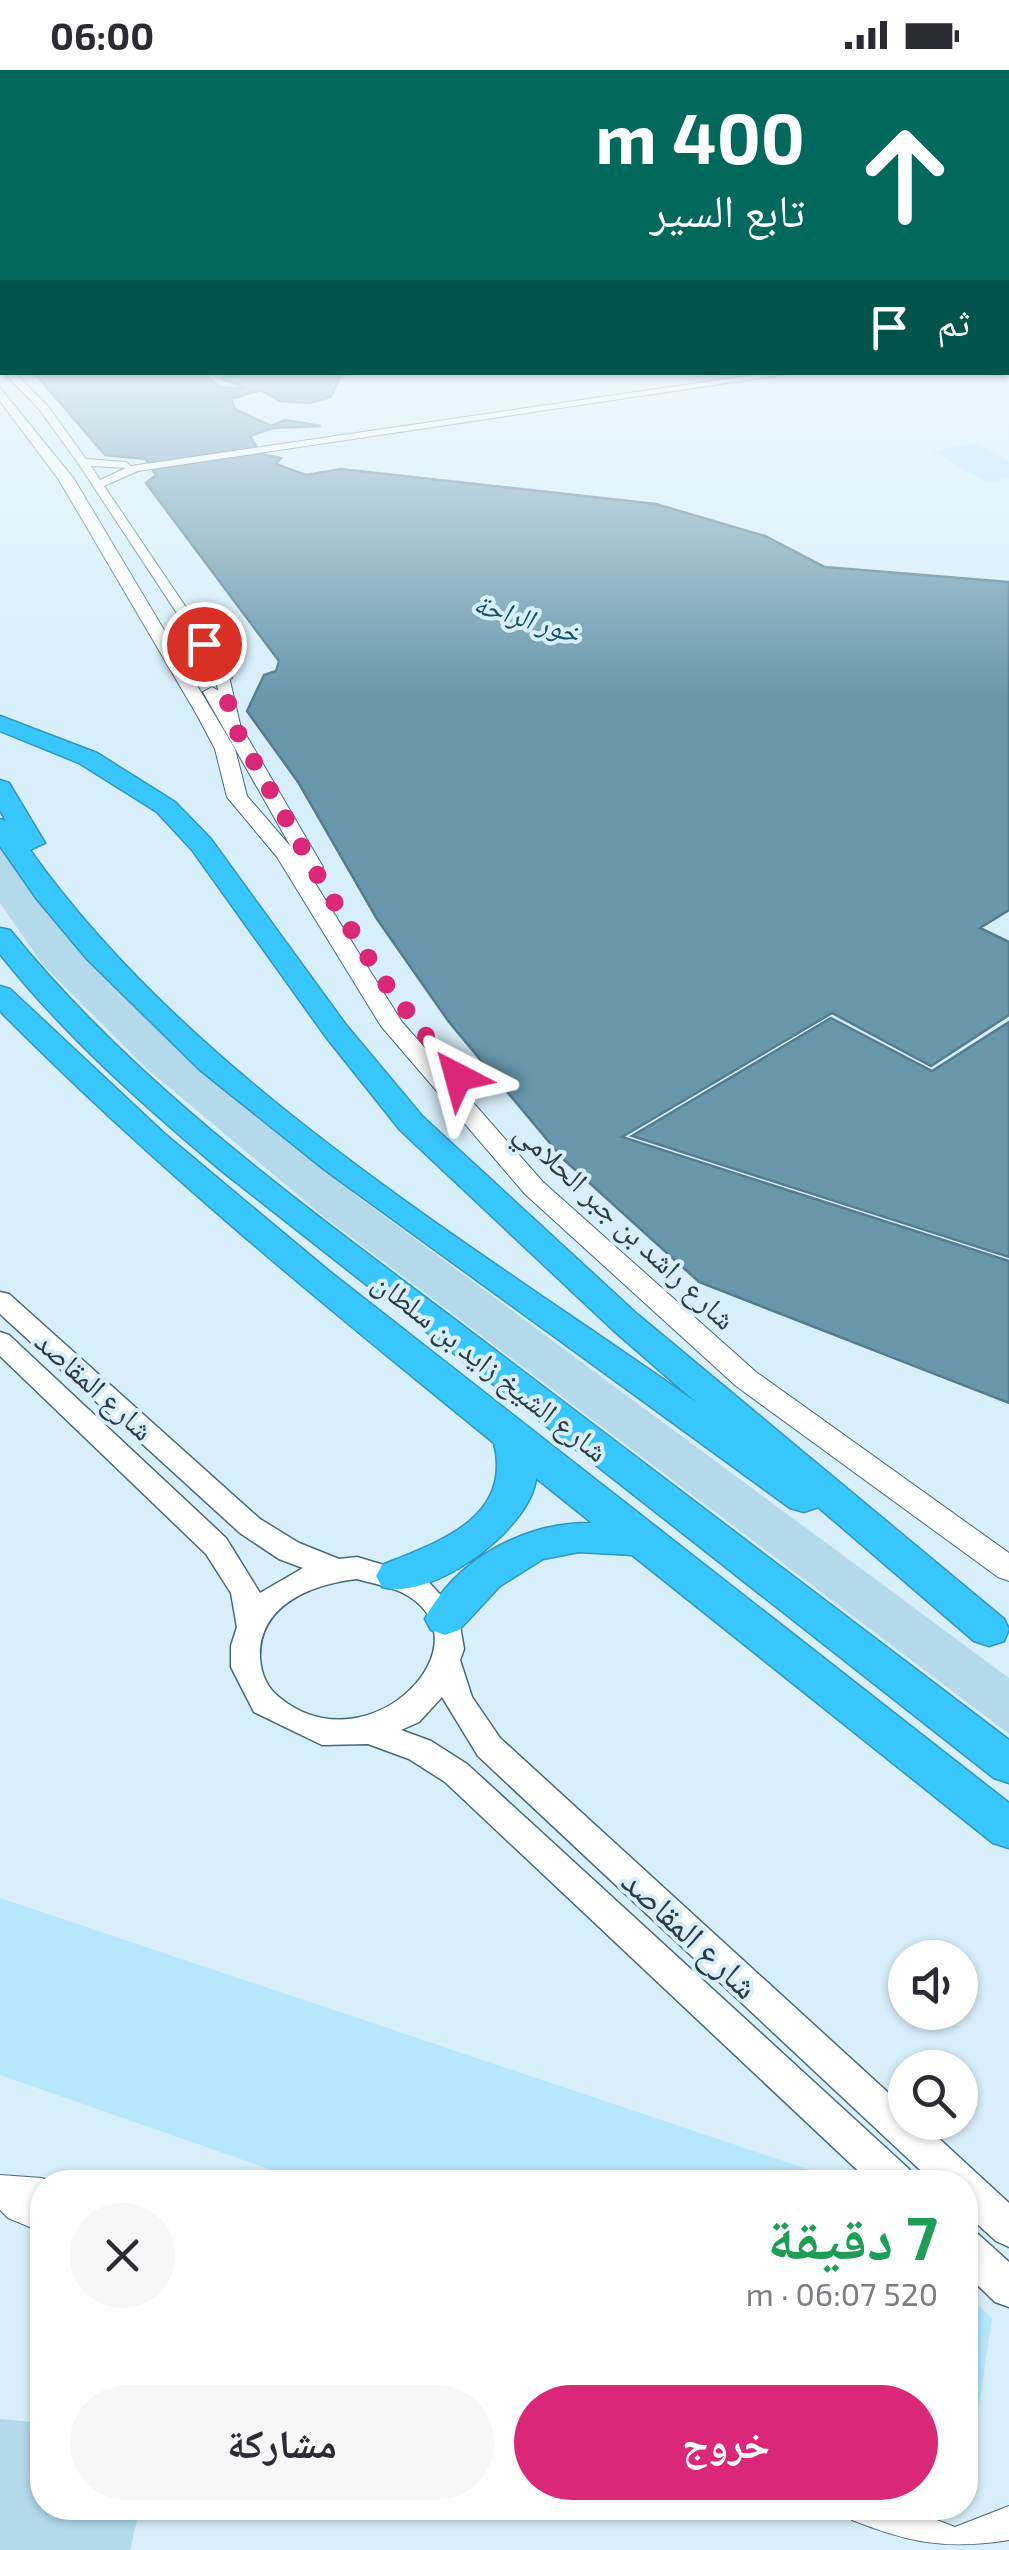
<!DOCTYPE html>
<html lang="ar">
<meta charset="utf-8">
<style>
:root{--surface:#fff;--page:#f7f7f7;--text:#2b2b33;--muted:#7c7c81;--accent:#db2777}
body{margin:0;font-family:"Exo 2","Noto Naskh Arabic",sans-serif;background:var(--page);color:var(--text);direction:rtl;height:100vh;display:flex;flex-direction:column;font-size:38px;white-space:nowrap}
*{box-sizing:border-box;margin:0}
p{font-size:32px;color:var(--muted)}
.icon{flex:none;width:55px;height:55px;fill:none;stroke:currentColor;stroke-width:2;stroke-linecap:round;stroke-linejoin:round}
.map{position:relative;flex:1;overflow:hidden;direction:ltr}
.details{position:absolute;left:30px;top:2100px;width:948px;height:350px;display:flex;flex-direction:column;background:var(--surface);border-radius:40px;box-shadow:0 2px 8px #0004;direction:rtl}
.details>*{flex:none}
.top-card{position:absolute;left:0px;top:0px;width:1010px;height:305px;box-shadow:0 2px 8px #0004;direction:rtl;background:#00695c;color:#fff;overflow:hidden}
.tools{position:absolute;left:888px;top:1870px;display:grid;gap:20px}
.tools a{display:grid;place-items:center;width:90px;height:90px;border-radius:50%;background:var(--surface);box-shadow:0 2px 8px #0004;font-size:50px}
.pin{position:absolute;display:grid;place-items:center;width:85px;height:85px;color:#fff;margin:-42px;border:5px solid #fff;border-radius:50%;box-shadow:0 2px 10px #0007}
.me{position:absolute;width:110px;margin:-55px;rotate:321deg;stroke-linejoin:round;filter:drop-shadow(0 0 8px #0008)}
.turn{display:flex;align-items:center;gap:35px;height:210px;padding:0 40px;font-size:45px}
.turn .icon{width:130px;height:130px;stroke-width:2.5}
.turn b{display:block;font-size:70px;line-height:85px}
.then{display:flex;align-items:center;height:95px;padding:0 40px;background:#0003;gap:20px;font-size:38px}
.round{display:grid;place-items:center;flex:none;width:105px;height:105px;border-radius:52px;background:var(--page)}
.headline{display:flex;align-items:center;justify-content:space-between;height:170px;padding:0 40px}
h1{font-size:60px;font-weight:700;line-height:75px;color:#1e9e55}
.cta{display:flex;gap:20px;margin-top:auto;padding:20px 40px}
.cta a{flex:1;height:115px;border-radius:60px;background:var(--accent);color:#fff;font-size:40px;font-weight:700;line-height:115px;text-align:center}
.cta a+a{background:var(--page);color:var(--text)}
.status{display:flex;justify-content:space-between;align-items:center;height:70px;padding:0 50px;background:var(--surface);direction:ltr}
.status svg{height:28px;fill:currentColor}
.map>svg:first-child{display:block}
</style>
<div class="status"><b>06:00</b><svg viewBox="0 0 49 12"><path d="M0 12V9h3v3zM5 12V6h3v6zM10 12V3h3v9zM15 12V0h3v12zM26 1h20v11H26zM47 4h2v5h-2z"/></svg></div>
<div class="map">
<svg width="1009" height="2480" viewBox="0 0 1009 2480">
<rect width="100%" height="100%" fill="#d7effa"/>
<!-- built -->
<path fill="#b6e7fd" d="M 976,373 L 1009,391 L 1009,408 L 988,413 L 931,381 Z
M 0,1828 L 843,2111 L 844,2112 L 306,2112 L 0,2005 Z
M 965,2223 L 992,2248 L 977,2349 L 965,2344 Z"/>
<!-- green -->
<path fill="#b3d9eb" d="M 0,773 L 77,879 L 180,978 L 357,1126 L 1009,1608 L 1009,1664 L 323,1146 L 147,999 L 42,894 L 0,833 Z
M 0,2349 L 42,2353 L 42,2438 L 140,2438 L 130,2480 L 0,2480 Z"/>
<!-- water -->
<path fill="#6897ac" stroke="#567c8d" stroke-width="2.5" d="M 238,302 L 342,303 L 331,327 L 310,333 L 280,331 L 261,320 L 231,329 L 235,339 L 271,356 L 286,350 L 321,356 L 273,358 L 250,366 L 261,384 L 281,388 L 276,394 L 306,405 L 341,399 L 656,434 L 765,466 L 825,497 L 1009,512 L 1009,840 L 980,858 L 1009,872 L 1009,945 L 931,996 L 832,943 L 622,1067 L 1009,1191 L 1009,1333 L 699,1212 L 564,1090 L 449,952 L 377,849 L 298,712 L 247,641 L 264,605 L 276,601 L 279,591 L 146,413 L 156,405 L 146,389 L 105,385 L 37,306 L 29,303 L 202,303 L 220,317 L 247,319 L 221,308 Z
M 831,948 L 932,1001 L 1009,952 L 1009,1187 L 632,1066 Z"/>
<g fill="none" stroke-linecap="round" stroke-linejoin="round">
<!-- minor casing -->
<g stroke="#466a7a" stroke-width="2">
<path id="minor" d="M 3,302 L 14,302 L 47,335 L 86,389 L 126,392 L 131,396 L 772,302 L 801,302 L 138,401 L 104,416 L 227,598 L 240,654 L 233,658 L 226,654 L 213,598 L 78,393 L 39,339 ZM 91,396 L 126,398 L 100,410 Z
M 0,2105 L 42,2108 L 52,2112 L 42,2112 L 42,2162 L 8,2148 L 0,2140 Z
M 1009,2436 L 1009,2470 C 947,2480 910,2473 852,2450 L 847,2438 L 905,2438 L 955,2457 Z"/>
</g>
<!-- tertiary casing -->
<g stroke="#466a7a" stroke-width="3">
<path id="tertiary" d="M 0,1222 L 9,1224 L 260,1449 L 299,1473 L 339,1489 L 357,1487 L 424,1507 L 458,1544 L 464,1579 L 460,1590 L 472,1627 L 500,1668 L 905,2038 L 905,2052 L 921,2052 L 1009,2133 L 1009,2177 L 996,2171 L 965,2143 L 965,2112 L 933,2112 L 478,1686 L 442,1627 L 419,1652 L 401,1660 L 431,1671 L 467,1694 L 909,2099 L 914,2112 L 870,2112 L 445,1712 L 409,1689 L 368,1674 L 322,1675 L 254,1642 L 231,1597 L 231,1576 L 237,1557 L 231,1523 L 206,1484 L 0,1286 L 0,1262 L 9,1265 L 226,1468 L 260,1523 L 303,1498 L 279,1489 L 240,1463 L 0,1244 ZM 357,1509 C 371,1513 388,1516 401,1522 C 496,1569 370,1701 280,1628 C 267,1618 261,1604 260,1588 C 258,1534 313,1514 357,1509 Z
M 965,2158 L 978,2164 L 1009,2192 L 1009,2237 L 995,2232 L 965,2203 Z"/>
</g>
<!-- secondary casing -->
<g stroke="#466a7a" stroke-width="2">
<path id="secondary" d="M 0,318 L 74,409 L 235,679 L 247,726 L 291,777 L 203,622 L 212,617 L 221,622 L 323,797 L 308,802 L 402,952 L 543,1112 L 756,1302 L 1009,1483 L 1009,1511 L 998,1507 L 736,1316 L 525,1124 L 381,956 L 277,787 L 227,727 L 215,679 L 197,645 L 59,410 L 0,331 Z
M 183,581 L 195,581 L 232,608 L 223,613 L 206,610 L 183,589 Z"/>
</g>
<!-- motorway casing -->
<g stroke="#3396bc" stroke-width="3">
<path id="motorway" d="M 0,646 L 97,683 L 175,732 L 210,768 L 346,955 L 422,1046 L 637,1244 L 1004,1549 L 1009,1559 L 1004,1571 L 989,1576 L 974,1571 L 818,1437 L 804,1442 L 790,1438 L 325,1100 L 200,1000 L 87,889 L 36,828 L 0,776 L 0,749 L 6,751 L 0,740 L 0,710 L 9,713 L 45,773 L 30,780 C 193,1010 469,1172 697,1333 L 613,1260 L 400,1060 L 326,967 L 192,780 L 157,742 L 79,693 L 0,661 Z
M 0,858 L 10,860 C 138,1018 305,1136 466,1258 C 647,1395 828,1533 1009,1670 L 1009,1713 L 994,1708 L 223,1102 C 143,1035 65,966 0,884 Z
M 0,916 L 10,919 L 166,1065 L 329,1201 L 1009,1733 L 1009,1778 L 993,1773 L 632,1485 L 579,1482 L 543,1489 L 500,1516 L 459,1560 L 445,1565 L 431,1560 L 425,1549 C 456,1489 525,1452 592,1453 L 536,1408 C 531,1459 431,1532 382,1517 L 376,1506 L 382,1495 C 439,1472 513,1448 494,1373 C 324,1235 154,1097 0,941 Z"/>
</g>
<!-- minor -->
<use href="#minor" fill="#fff" fill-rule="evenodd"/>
<!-- tertiary -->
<use href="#tertiary" fill="#fff" fill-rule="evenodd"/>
<!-- secondary -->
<use href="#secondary" fill="#fff" fill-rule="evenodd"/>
<!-- motorway -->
<use href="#motorway" fill="#37c7fc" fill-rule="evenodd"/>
</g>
<!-- sky -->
<linearGradient id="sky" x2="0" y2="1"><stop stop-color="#75a8d0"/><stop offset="0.45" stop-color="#edf8fd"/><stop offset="1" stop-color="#edf8fd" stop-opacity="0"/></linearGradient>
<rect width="1009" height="627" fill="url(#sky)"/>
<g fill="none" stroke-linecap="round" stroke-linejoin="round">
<!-- route -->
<path stroke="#db2777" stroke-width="18" stroke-dasharray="0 32.4" d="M 204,574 L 220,598 L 233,654 L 317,804 L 379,905 L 458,1007"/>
</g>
<g text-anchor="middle" stroke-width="8" stroke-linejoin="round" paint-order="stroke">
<!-- far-water labels -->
<g font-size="28" font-style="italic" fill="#14536b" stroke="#d7effa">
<text transform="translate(527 548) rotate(17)" y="10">خور الراحة</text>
</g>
<!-- street labels -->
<g font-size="30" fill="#2c3c44" stroke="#d7effa">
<text transform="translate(625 1156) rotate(43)" y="10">شارع راشد بن جبر الحلامي</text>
<text transform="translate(490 1297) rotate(38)" y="10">شارع الشيخ زايد بن سلطان</text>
<text transform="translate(94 1316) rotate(42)" y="10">شارع المقاصد</text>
</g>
<!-- near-street labels -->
<g font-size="35" fill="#2c3c44" stroke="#d7effa">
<text transform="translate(690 1864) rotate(43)" y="12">شارع المقاصد</text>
</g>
</g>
</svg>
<div class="tools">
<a><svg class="icon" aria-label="sound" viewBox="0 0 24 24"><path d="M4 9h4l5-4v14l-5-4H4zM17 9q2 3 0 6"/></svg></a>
<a><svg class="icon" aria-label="search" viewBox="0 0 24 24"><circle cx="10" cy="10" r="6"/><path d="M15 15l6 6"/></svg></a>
</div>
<div class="pin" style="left:204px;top:574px;background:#d93025"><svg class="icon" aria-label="arrive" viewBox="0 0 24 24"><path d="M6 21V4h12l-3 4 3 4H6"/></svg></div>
<svg class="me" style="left:458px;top:1007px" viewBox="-20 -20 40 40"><path d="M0-17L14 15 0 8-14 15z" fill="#db2777" stroke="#fff" stroke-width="4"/></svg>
<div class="top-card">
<div class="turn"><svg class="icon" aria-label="ahead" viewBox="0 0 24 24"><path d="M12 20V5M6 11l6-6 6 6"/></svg><div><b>400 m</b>تابع السير</div></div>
<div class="then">ثم<svg class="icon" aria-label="arrive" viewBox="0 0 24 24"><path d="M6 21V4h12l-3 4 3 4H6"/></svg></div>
</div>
<section class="details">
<div class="headline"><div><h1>7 دقيقة</h1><p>520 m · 06:07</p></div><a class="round"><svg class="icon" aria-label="close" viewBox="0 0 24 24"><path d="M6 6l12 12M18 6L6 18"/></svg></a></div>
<div class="cta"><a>خروج</a><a>مشاركة</a></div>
</section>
</div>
